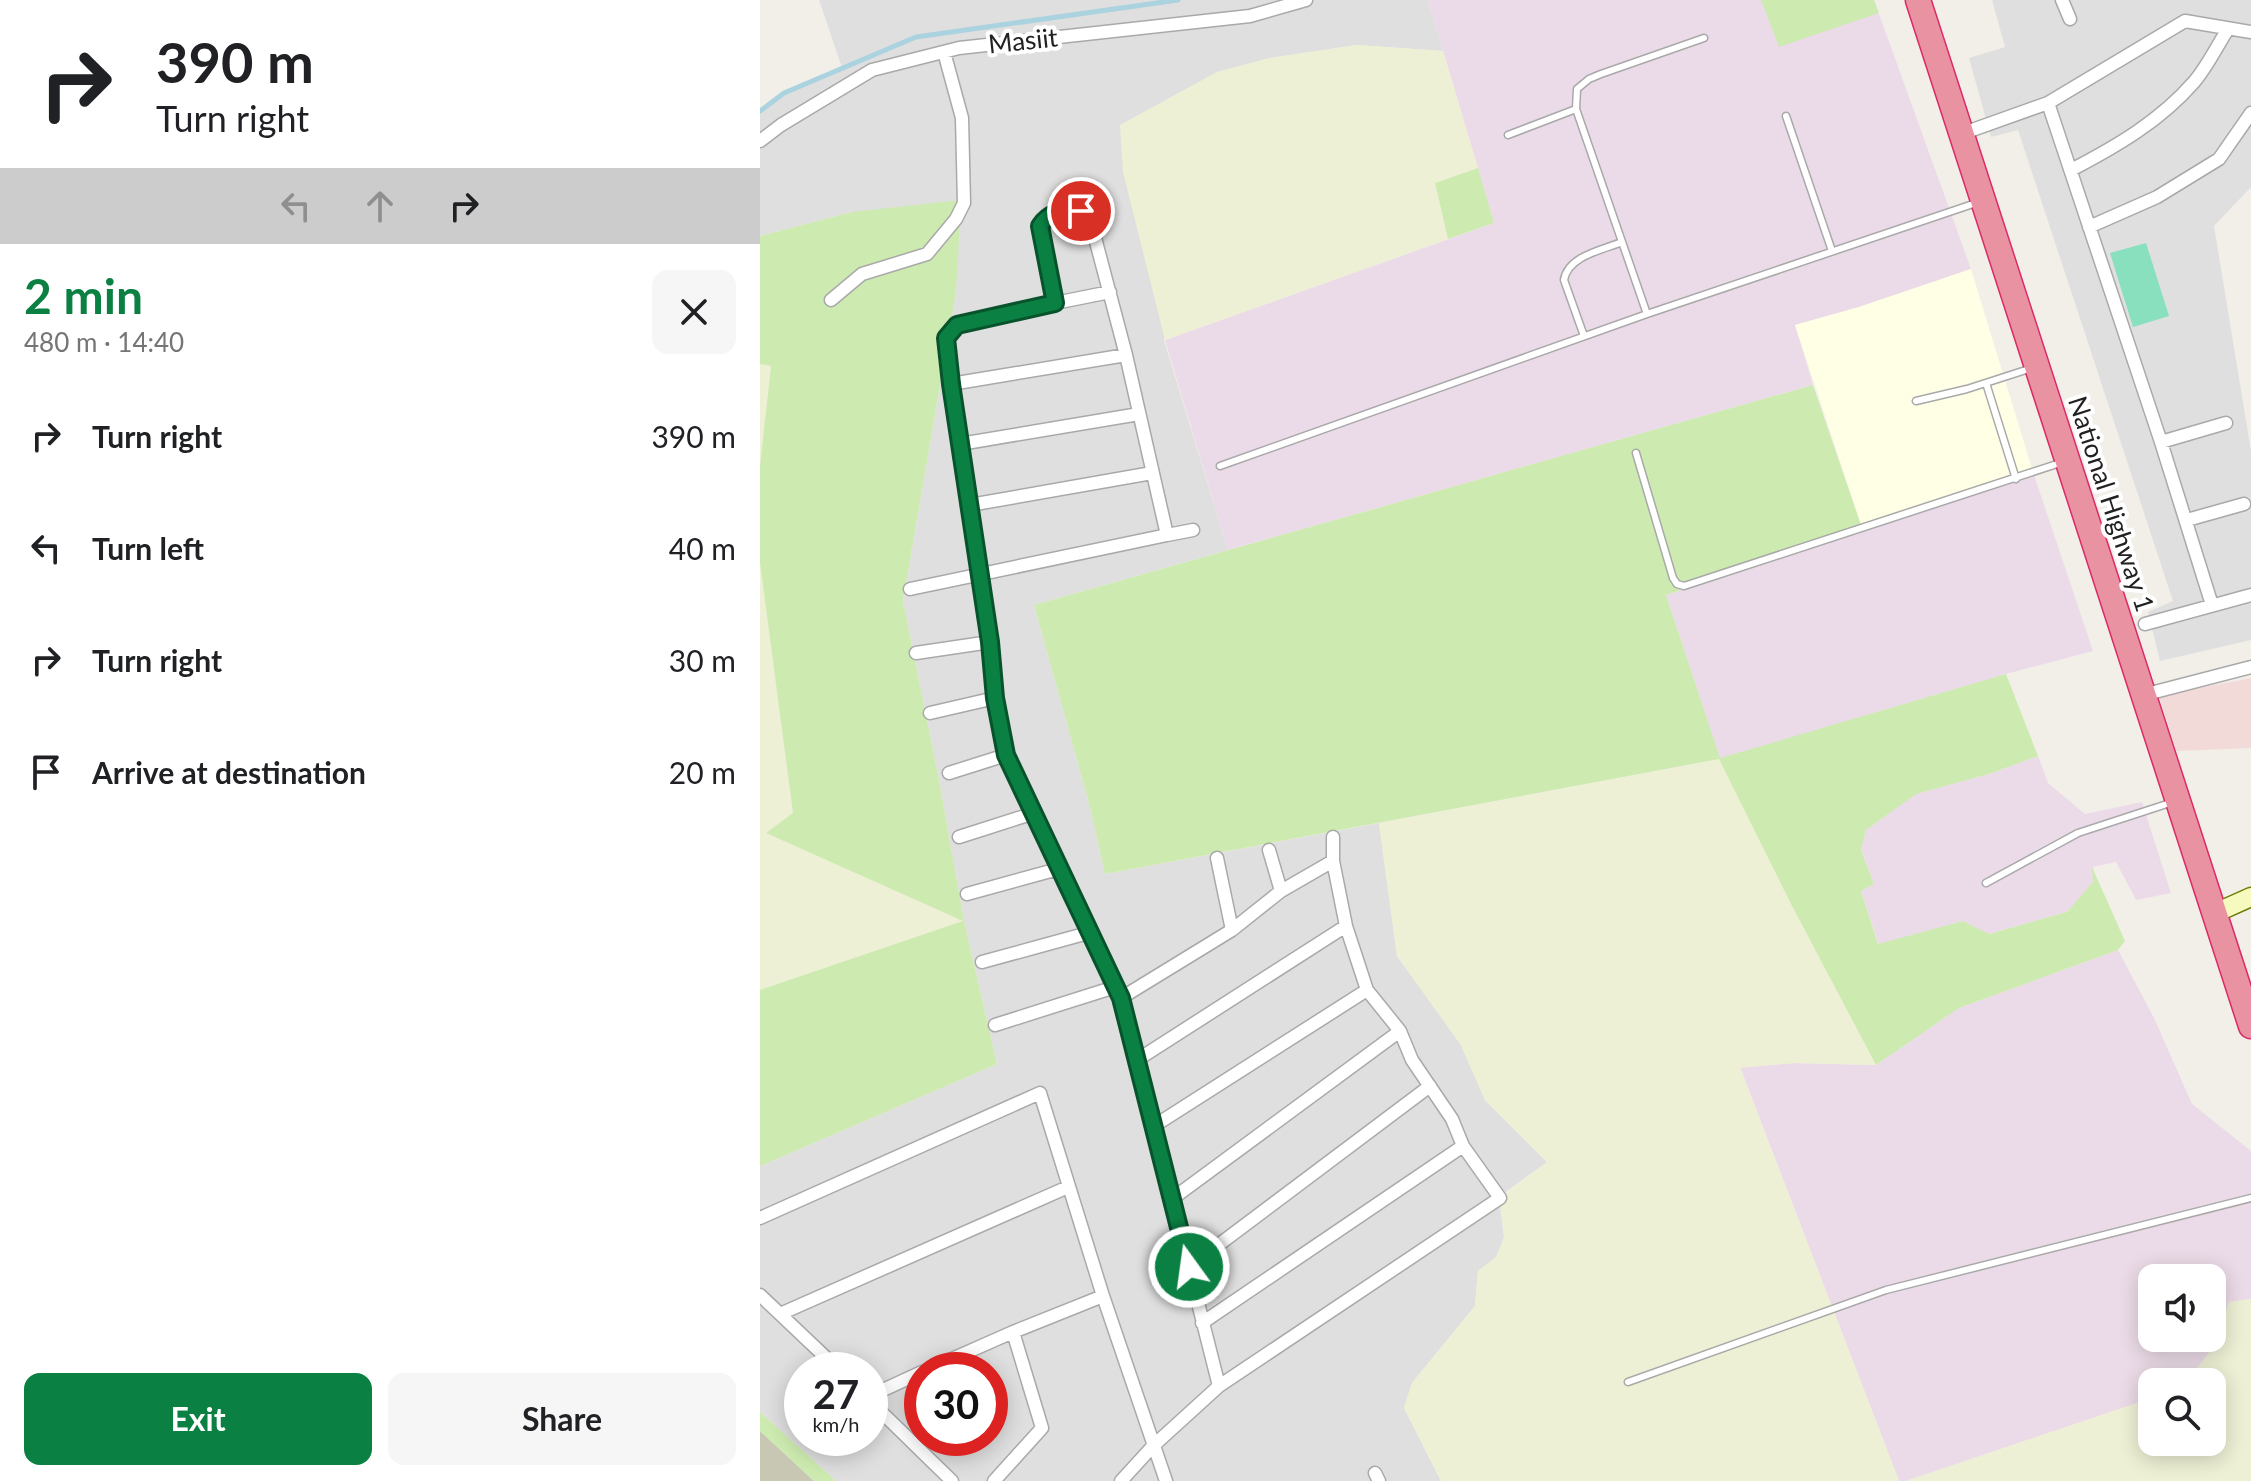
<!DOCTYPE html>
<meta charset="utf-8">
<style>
:root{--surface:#fff;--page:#f6f6f6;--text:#202124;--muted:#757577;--accent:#0b8043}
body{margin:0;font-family:Lato,sans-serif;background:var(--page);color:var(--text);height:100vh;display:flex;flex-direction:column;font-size:30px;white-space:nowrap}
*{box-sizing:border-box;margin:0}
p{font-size:26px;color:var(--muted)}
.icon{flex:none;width:44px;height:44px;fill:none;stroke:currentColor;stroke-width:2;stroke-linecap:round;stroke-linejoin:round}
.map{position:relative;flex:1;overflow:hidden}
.sheet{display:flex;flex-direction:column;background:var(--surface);width:760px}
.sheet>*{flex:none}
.banner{background:#fff;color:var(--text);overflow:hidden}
.buttons{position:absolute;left:1378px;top:1264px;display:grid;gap:16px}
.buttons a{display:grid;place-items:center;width:88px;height:88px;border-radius:16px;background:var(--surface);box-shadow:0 4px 20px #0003;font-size:40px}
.speed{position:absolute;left:24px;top:1352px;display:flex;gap:16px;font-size:40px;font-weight:700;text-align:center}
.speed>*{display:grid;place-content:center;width:104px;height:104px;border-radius:50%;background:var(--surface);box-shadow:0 4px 20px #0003;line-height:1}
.speed small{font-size:20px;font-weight:400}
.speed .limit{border:12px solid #d22;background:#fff;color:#111}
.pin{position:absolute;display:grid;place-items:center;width:68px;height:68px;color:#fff;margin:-34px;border:4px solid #fff;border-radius:50%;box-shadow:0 2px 8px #0007}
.me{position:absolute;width:88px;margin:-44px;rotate:346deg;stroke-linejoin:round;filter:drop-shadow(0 0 6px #0008)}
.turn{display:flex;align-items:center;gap:28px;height:168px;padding:0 24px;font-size:36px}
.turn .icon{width:104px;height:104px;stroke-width:2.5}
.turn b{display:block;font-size:56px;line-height:68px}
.lanes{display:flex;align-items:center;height:76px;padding:0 24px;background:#0003;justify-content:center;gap:40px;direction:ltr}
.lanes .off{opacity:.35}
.round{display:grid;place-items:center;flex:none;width:84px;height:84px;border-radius:16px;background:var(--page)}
.headline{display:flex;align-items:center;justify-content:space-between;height:136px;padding:0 24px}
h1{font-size:48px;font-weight:700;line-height:60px;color:var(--accent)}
.cta{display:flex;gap:16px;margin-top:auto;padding:16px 24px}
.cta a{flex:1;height:92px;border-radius:16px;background:var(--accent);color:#fff;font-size:32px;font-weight:700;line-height:92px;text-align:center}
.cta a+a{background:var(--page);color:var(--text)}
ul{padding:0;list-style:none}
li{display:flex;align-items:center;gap:24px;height:112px;padding:0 24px}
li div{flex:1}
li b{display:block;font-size:30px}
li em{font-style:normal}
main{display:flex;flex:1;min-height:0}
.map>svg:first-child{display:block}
</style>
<main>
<section class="sheet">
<div class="banner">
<div class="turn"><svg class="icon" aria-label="right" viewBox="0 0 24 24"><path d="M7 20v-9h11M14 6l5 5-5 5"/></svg><div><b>390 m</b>Turn right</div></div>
<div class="lanes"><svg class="icon off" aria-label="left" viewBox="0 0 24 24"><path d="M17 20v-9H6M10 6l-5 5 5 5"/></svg><svg class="icon off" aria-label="ahead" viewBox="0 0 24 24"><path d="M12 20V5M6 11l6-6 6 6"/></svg><svg class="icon" aria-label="right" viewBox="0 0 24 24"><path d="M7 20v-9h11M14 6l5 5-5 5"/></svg></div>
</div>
<div class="headline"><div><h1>2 min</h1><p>480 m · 14:40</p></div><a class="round"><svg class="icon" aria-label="close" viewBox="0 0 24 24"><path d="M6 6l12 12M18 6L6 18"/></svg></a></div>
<ul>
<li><svg class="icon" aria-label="right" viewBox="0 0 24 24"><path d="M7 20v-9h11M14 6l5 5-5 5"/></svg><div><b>Turn right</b></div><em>390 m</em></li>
<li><svg class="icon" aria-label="left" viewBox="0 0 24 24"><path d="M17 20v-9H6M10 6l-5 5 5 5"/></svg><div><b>Turn left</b></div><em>40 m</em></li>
<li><svg class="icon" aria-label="right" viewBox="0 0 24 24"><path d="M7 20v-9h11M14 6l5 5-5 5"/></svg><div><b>Turn right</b></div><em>30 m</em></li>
<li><svg class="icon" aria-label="arrive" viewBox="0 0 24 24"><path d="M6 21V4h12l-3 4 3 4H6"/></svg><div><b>Arrive at destination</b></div><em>20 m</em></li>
</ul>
<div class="cta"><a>Exit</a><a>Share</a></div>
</section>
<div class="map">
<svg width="1491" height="1481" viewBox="0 0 1491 1481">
<rect width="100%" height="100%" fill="#f2efe9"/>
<!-- residential -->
<path fill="#e0dfdf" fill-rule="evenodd" d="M 59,0 L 668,0 L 683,51 L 597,45 L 510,58 L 457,72 L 404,340 L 468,550 L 274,605 L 330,807 L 345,874 L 619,823 L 637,956 L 701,1045 L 725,1100 L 787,1162 L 739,1197 L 744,1238 L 736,1257 L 718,1271 L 715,1306 L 652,1383 L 644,1408 L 681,1481 L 76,1481 L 0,1412 L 0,1166 L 237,1064 L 204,921 L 179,780 L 143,601 L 196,292 L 92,212 L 0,236 L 0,110 L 24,93 L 82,68 ZM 42,1370 L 110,1370 L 110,1438 L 42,1438 ZM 162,1370 L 230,1370 L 230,1438 L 162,1438 Z
M 1232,0 L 1491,0 L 1491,187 L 1454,226 L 1491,451 L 1491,640 L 1400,661 L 1388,612 L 1413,601 L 1258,130 L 1231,137 L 1209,58 L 1245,47 Z"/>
<!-- commercial -->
<path fill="#f2dad9" d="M 1491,678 L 1491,748 L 1416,751 L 1399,696 Z"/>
<!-- industrial -->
<path fill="#ebdbe8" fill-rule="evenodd" d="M 668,0 L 1114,0 L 1211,269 L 1099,307 L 1035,325 L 1053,385 L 468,550 L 405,340 L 734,223 Z
M 1273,472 L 1333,651 L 1246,674 L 960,759 L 906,595 Z
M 1278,756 L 1288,783 L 1325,814 L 1382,802 L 1411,893 L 1376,900 L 1356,862 L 1333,867 L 1334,882 L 1307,912 L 1228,934 L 1203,921 L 1119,945 L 1101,891 L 1114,884 L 1101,849 L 1106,830 L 1155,794 L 1229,774 Z
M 1358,950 L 1394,1018 L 1432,1104 L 1491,1151 L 1491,1299 L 1469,1302 L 1456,1344 L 1426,1382 L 1392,1382 L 1392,1398 L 1146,1481 L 1139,1481 L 980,1067 L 1034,1063 L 1116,1065 L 1199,1008 ZM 1392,1278 L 1452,1278 L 1452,1338 L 1392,1338 Z"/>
<!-- education -->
<path fill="#ffffe5" d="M 1211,269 L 1273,472 L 1102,528 L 1035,325 L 1099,307 Z"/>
<!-- construction -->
<path fill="#c7c7b4" d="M 0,1431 L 54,1481 L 0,1481 Z"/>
<!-- farmland -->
<path fill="#eef0d5" d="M 597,45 L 683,51 L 718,168 L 675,183 L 688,239 L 405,340 L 363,172 L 360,125 L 457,72 L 510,58 Z
M 0,364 L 11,366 L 0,466 Z
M 0,564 L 33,813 L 7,833 L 204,921 L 0,990 Z
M 960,759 L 1031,904 L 1116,1065 L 1034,1063 L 980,1068 L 1139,1481 L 681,1481 L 644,1408 L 652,1383 L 715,1306 L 718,1271 L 736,1257 L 744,1238 L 740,1198 L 787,1162 L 725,1100 L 701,1045 L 637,956 L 619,823 Z
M 1491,1299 L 1491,1481 L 1146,1481 L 1392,1398 L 1392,1442 L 1452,1442 L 1452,1382 L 1426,1382 L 1456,1344 L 1469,1302 Z"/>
<!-- grass -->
<path fill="#cdebb0" d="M 1001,0 L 1114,0 L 1119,13 L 1019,47 Z
M 718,168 L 734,223 L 688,239 L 675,183 Z
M 201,200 L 196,292 L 143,601 L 179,780 L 204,921 L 237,1064 L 0,1166 L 0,990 L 203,921 L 6,833 L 33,813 L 0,563 L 0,466 L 11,366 L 0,364 L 0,236 L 92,212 Z
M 1053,385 L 1102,528 L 906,595 L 960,758 L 1246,674 L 1278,756 L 1229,774 L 1156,794 L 1106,830 L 1101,850 L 1114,884 L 1101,891 L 1118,944 L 1203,921 L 1229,934 L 1307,912 L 1333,882 L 1332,867 L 1365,941 L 1358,950 L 1199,1008 L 1116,1065 L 1031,904 L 959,759 L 345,874 L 330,807 L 274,605 Z
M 0,1412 L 76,1481 L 54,1481 L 0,1431 Z"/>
<!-- pitch -->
<path fill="#88e0be" d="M 1386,243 L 1409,316 L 1373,327 L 1350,253 Z"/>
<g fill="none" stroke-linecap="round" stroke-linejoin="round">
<!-- stream -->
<path stroke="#aad3df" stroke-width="5" d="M 0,111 L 24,93 L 156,37 L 418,0"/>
<!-- lane casing -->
<g stroke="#a9a9a9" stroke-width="9">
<path id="lane" d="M 1026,116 L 1072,251
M 748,135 L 816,109
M 887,314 L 816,109 L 817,89 L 829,79 L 841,74 L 944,38
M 824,336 L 804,280 C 808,256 842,250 862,242
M 1226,383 L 1256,479
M 1156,401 L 1207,389 L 1272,368
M 876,453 L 913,578 L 917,584 L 924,586 L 1300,463
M 460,466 L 887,314 L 1216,203
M 1226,883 L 1318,833 L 1413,802
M 868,1382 L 1126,1290 L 1491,1198"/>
</g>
<!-- street casing -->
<g stroke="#a9a9a9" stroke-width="15">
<path id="street" d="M 1302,0 L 1310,19
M 1288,103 L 1401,442 L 1452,605
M 1201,134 L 1288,103 L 1425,21 L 1491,32
M 0,141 L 21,125 L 112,70 L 199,48 L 490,16 L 546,0
M 1311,170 C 1357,146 1400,121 1434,82 C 1447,67 1457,46 1468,29
M 1329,227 L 1397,197 L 1459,159 L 1491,113
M 71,300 L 102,274 L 167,254 L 196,219 L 204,203 L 202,118 L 184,52
M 295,303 L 350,292
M 191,384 L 366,355
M 1401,442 L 1466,423
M 200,444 L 379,414
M 210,505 L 392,473
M 1427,520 L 1484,504
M 433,530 L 407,535 L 366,355 L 330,219 L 321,211 C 304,212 290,210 280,226 L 295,303 L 197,325 L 186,338 L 191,384 L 230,642 L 235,698 L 246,755 L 306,888 L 361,998 L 459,1386
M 150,589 L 407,535
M 1385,624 L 1491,595
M 156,653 L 230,642
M 1383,695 L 1491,667
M 170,713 L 235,698
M 189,773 L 246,755
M 199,837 L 274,813
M 509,850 L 521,891
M 457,858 L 472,930
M 573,861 L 573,837
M 207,894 L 298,869
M 222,962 L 328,933
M 361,998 L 472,930 L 521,891 L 573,861 L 586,926 L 607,990 L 640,1031 L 652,1060 L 692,1119 L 703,1146 L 740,1198 L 459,1386 L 393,1446 L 361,1481
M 235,1025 L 355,987
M 377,1060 L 586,926
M 394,1126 L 607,990
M 412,1199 L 640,1031
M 0,1218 L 280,1093 L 343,1296 L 406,1481
M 429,1267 L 670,1086
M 0,1295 L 79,1370
M 20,1314 L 308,1187
M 442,1323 L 703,1146
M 167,1370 L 253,1332 L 343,1296
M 110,1396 L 162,1372
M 110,1401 L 192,1481
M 615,1473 L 619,1481
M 234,1481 L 282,1428 L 253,1332"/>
</g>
<!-- secondary casing -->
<g stroke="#707d05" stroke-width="21">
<path id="secondary" d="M 1453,914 L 1491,897"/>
</g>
<!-- highway casing -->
<g stroke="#dc2a67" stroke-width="27">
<path id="highway" d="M 1158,0 L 1491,1026"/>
</g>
<!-- lane -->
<use href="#lane" stroke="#fff" stroke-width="6"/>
<!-- street -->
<use href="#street" stroke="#fff" stroke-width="12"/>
<!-- secondary -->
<use href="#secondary" stroke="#f7fabf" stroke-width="18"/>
<!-- highway -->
<use href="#highway" stroke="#e892a2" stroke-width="24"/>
</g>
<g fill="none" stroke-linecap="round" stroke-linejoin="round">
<!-- route casing -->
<g stroke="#07532c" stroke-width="20">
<path id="route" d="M 321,211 C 304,212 290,210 280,226 L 295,303 L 197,325 L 186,338 L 191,384 L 230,642 L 235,698 L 246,755 L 361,998 L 429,1267"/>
</g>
<!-- route -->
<use href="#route" stroke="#0b8043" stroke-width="14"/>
</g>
<g text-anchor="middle" stroke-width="8" stroke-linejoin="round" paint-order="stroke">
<!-- street labels -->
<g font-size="26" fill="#222" stroke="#fff">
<text transform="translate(263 41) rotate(-6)" y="9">Masiit</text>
<text transform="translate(1351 504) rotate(72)" y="9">National Highway 1</text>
</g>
</g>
</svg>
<div class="buttons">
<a><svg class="icon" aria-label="sound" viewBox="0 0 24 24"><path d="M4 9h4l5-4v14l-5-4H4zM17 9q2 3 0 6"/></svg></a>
<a><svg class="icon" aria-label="search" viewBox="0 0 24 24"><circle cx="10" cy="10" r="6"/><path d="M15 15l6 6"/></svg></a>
</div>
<div class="speed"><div>27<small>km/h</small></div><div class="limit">30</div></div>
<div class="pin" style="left:321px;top:211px;background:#d93025"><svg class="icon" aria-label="arrive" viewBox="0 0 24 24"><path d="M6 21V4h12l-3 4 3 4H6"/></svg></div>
<svg class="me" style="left:429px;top:1267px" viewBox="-20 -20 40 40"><circle r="17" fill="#0b8043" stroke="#fff" stroke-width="3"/><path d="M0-11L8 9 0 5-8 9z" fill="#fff"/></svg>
</div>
</main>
